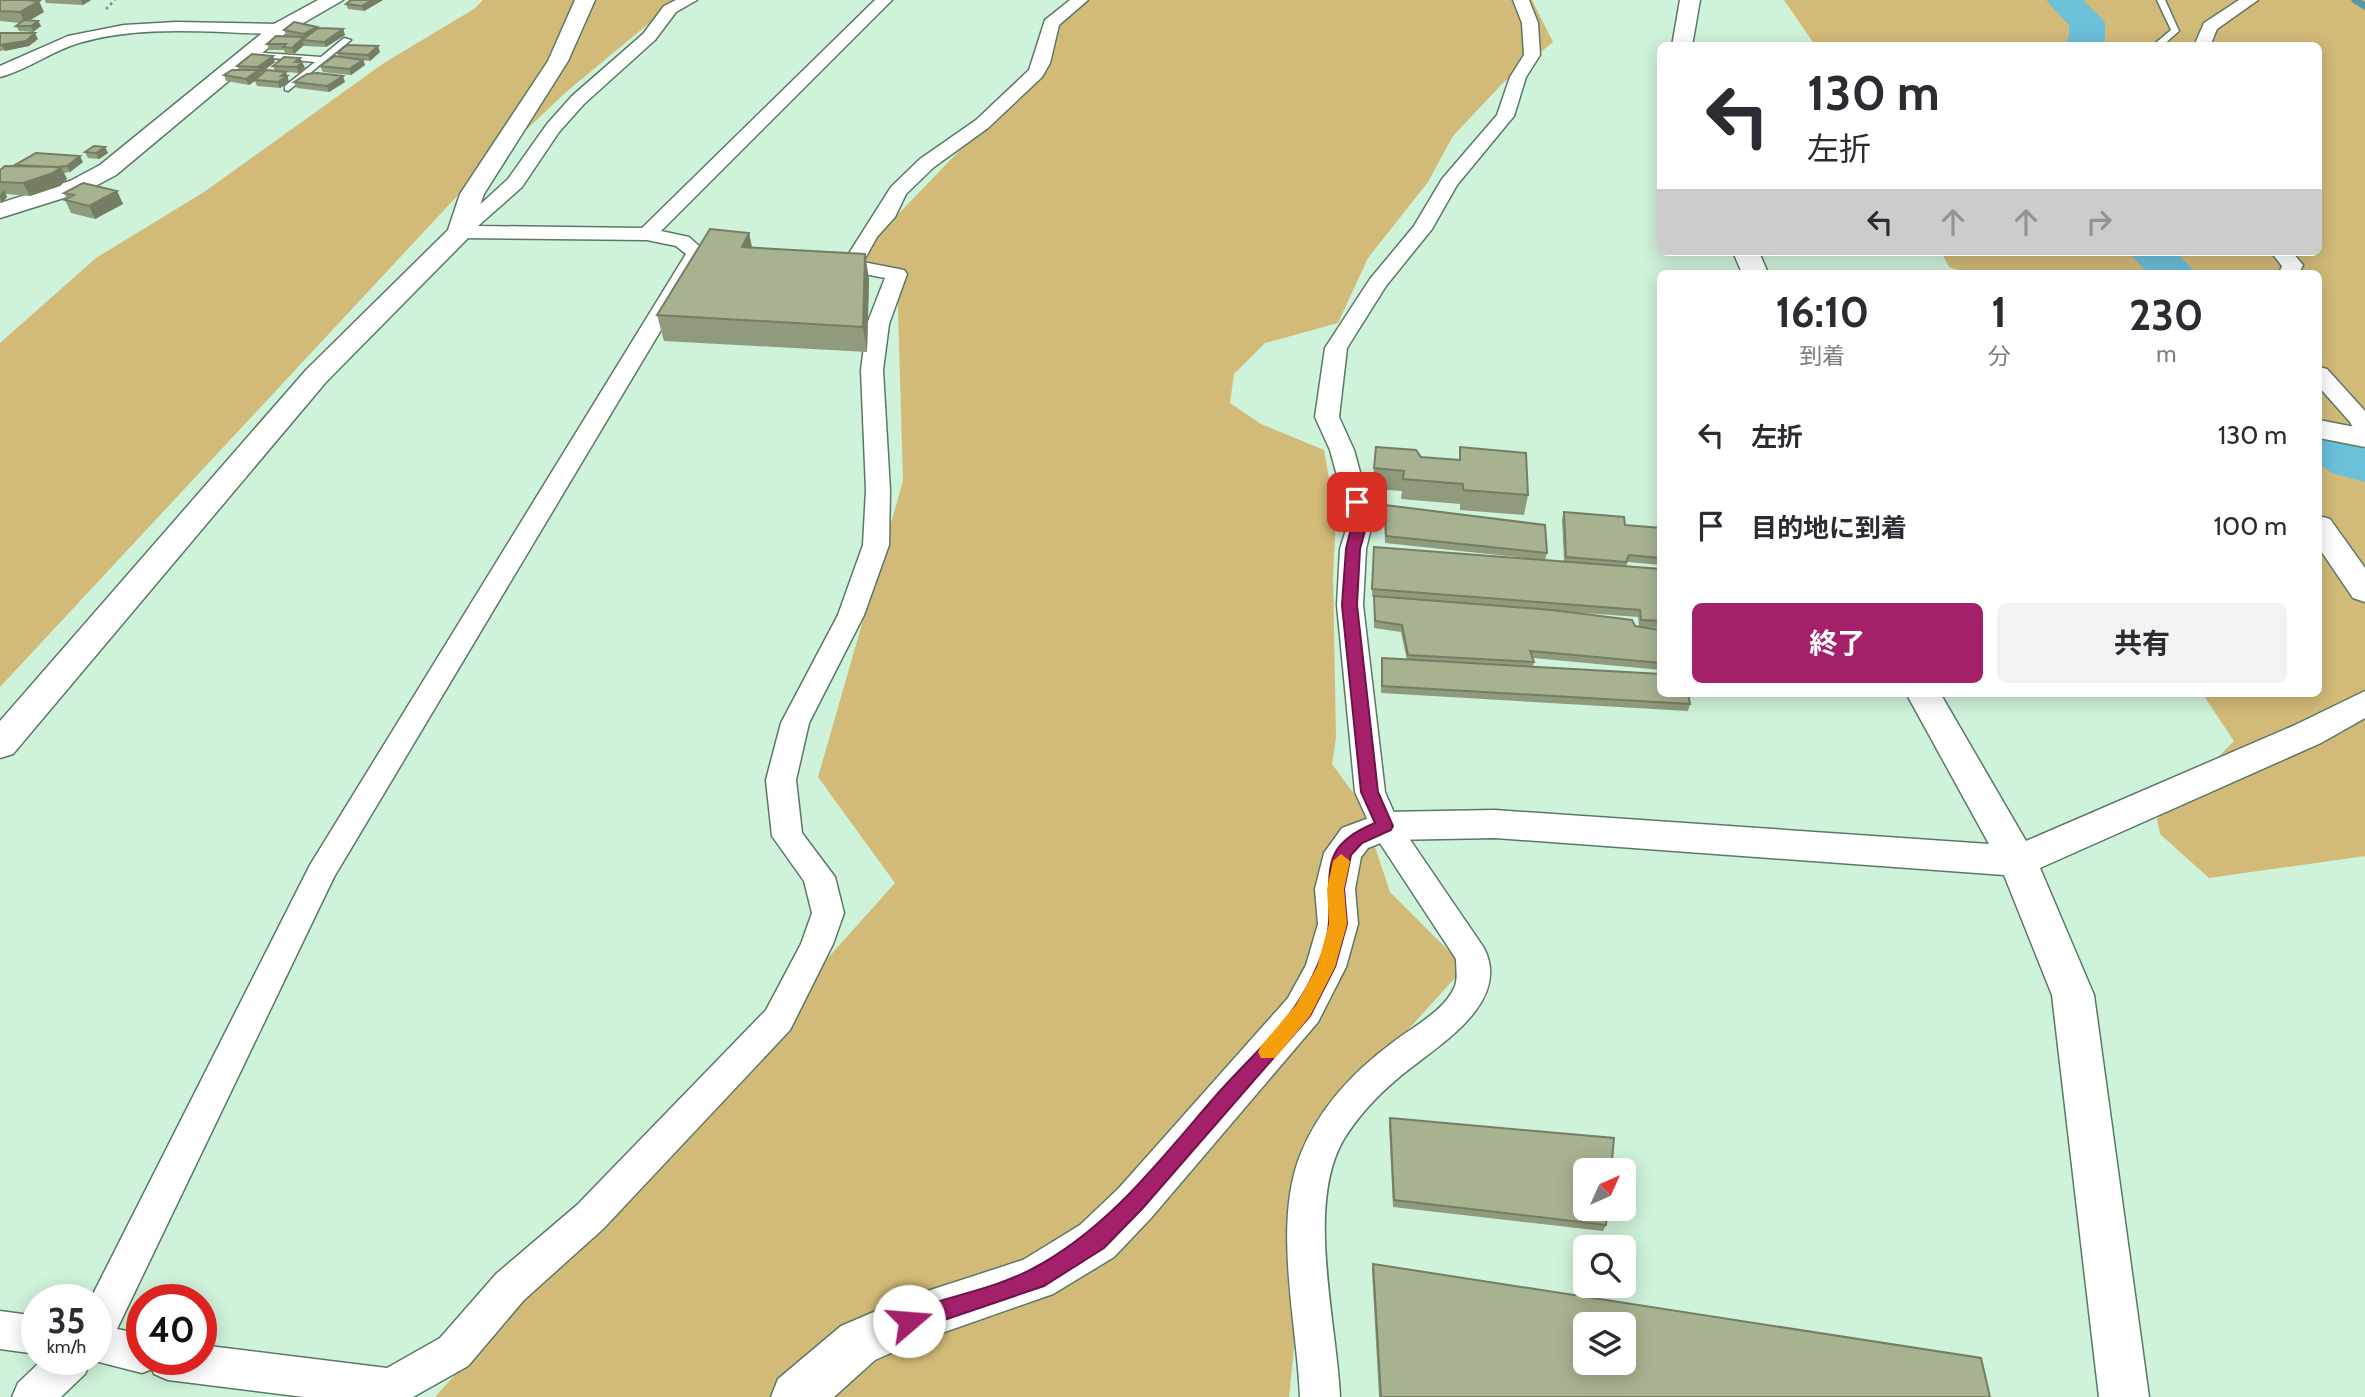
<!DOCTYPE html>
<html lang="ja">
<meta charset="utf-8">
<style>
:root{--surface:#fff;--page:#f2f2f3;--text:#2b2b33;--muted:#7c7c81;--accent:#a5206b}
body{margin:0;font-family:Cabin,"Noto Sans JP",sans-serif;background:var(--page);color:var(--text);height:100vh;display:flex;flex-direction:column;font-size:26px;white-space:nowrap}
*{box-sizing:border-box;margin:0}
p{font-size:23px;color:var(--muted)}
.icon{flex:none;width:38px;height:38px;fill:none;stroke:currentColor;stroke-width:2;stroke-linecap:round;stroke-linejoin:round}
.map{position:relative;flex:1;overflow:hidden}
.details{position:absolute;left:1657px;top:270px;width:665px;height:427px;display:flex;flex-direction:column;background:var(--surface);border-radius:10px;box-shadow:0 4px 18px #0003}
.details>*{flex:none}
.top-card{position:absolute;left:1657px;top:42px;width:665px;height:214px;border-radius:10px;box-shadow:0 4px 18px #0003;background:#fff;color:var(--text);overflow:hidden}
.needle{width:46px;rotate:45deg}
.tools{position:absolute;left:1573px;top:1158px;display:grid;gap:14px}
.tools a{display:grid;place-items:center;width:63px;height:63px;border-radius:10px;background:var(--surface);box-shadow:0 4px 18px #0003;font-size:35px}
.speed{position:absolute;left:21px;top:1284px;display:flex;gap:14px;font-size:35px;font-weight:700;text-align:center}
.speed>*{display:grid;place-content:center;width:91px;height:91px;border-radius:50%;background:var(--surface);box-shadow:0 4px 18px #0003;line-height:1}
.speed small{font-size:18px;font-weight:400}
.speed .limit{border:10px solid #d22;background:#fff;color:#111}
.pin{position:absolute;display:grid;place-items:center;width:60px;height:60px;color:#fff;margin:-30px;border-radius:14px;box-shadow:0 4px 10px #0006}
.me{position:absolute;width:77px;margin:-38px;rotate:72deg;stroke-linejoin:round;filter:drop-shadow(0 0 5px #0008)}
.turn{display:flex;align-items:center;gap:24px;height:147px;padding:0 35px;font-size:32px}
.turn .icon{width:91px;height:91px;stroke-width:2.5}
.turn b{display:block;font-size:49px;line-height:60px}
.lanes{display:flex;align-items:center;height:66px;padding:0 35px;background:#0003;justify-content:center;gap:35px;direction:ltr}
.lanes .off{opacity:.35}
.eta{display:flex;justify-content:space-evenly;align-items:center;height:119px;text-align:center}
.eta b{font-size:42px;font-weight:700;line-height:49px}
.action{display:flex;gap:14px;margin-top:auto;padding:14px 35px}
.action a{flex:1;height:80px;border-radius:10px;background:var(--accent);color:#fff;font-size:28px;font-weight:700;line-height:80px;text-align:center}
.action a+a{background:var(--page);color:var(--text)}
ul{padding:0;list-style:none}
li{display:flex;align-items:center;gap:21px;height:91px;padding:0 35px}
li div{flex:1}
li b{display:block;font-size:26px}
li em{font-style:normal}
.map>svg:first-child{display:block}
</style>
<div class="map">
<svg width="2365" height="1397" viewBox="0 0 2365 1397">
<rect width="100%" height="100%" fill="#cff2da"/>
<!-- green -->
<path fill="#d2ba78" d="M 483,0 L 677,0 L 565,93 L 459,194 L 0,687 L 0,343 L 96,258 L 204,192 L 384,63 L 474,9 Z
M 1084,0 L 1532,0 L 1553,42 L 1503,83 L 1453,136 L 1428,182 L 1368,258 L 1338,323 L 1265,343 L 1234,374 L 1230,403 L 1261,424 L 1324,450 L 1336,518 L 1333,576 L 1336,738 L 1332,764 L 1360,802 L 1390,892 L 1465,967 L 1316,1131 L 1289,1397 L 435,1397 L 895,883 L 818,777 L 903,481 L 897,275 L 855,259 L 1009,99 L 1055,26 Z
M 1784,0 L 2365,0 L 2365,856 L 2209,878 L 2160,834 L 2157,819 L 2234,741 L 2202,693 L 2319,693 L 2319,273 L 1967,273 L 1949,267 L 1941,252 L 2319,252 L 2319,46 L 1815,45 Z"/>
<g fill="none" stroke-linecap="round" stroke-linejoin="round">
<!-- stream -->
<path stroke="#5797a6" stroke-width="7" d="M 2355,0 L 2365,6"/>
<!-- river -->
<path fill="#6bc0da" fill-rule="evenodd" d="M 2046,0 L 2083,0 L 2105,22 L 2105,40 L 2101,46 L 2062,46 L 2069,37 L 2069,25 Z
M 2128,252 L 2176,252 L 2196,273 L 2148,273 Z
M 2319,425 L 2337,429 L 2365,449 L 2365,482 L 2332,473 L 2319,464 Z"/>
<!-- service casing -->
<g stroke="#5a7964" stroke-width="3">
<path id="service" d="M 2157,0 L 2165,0 L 2179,31 L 2162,46 L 2152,46 L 2171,30 Z
M 344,38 L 351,40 L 288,91 L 285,90 L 285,86 L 315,62 L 250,56 L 246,54 L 250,52 L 321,57 Z"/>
</g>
<!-- minor casing -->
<g stroke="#5a7964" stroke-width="3">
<path id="minor" d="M 676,0 L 697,0 L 676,12 L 655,40 L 584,104 L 559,132 L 522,187 L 478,226 L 642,228 L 875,0 L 892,0 L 661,231 L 689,237 L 707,253 L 334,877 L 117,1329 L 142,1334 L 142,1360 L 201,1360 L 201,1345 L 387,1368 L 440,1338 L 496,1274 L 577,1205 L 766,1010 L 801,944 L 812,913 L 804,881 L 772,836 L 766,780 L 781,723 L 838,615 L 863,545 L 866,490 L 861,370 L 867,324 L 885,278 L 844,270 L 841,266 L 891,187 L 920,159 L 976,120 L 1029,70 L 1045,20 L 1070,0 L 1088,0 L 1059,25 L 1050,63 L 1042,77 L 988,128 L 934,167 L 906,194 L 895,217 L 877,237 L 863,262 L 904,270 L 907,274 L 889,324 L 883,370 L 890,490 L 889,545 L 864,615 L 809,723 L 796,780 L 802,833 L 835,877 L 844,913 L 833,944 L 790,1030 L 603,1229 L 524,1300 L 468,1366 L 413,1397 L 304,1397 L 168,1380 L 154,1374 L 152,1369 L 142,1373 L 91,1360 L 85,1374 L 61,1397 L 12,1397 L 18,1383 L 42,1360 L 96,1360 L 96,1300 L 90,1300 L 310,865 L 686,254 L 676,246 L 647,240 L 460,238 L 450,232 L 508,179 L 547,124 L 572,96 L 643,34 L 664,6 Z
M 1513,0 L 1529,0 L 1538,23 L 1540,55 L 1526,77 L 1514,116 L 1457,185 L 1432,229 L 1386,286 L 1347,348 L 1339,417 L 1354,450 L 1373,520 L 1366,549 L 1363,605 L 1385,792 L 1398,822 L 1484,948 C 1513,1005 1433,1048 1397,1079 C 1377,1096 1358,1116 1344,1139 C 1305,1204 1337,1323 1340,1397 L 1300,1397 C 1297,1322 1272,1223 1301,1153 C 1320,1107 1353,1072 1392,1043 C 1412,1027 1445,1011 1455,986 C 1458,978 1456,968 1456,959 L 1374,834 L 1355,792 L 1337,605 L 1340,549 L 1349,520 L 1330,450 L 1315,417 L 1325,348 L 1370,279 L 1414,226 L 1442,179 L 1497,115 L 1510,77 L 1524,55 L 1522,23 Z
M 2239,0 L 2258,0 L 2217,29 L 2210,46 L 2194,46 L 2204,23 Z
M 176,22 L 279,24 L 287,29 L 279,34 C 213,33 143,24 79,43 C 51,51 28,70 0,77 L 0,66 L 68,36 L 124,25 Z
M 2271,252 L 2292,252 L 2303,265 L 2299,273 L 2279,273 L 2282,266 Z
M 2319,367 L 2327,369 L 2365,411 L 2365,437 L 2357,435 L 2350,422 L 2319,387 Z
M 0,1311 L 37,1316 L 37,1354 L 0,1349 Z"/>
</g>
<!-- tertiary casing -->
<g stroke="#5a7964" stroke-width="3">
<path id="tertiary" d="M 318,0 L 343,0 L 286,33 L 116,175 L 86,191 L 0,218 L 0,203 L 70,181 L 100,165 L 272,25 Z
M 575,0 L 595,0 L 568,61 L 484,194 L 469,237 L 326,382 L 13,754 L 0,758 L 0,721 L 306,370 L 448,230 L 460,194 L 548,61 Z
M 1680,0 L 1700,0 L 1692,46 L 1672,46 Z
M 1733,252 L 1759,252 L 1768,273 L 1742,273 Z
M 2319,420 L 2365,429 L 2365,447 L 2319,438 Z
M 2319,516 L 2330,519 L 2365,568 L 2365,602 L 2353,598 L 2319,548 Z
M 2365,691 L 2365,718 L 2321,743 L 2040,868 L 2094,995 L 2149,1397 L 2099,1397 L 2052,995 L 2004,875 L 1495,838 L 1388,840 L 1368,848 L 1361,857 L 1355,889 L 1358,924 L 1346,967 L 1318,1022 L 1151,1218 L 1114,1257 L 1053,1294 L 916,1342 L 875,1360 L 834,1397 L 771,1397 L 778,1379 L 841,1326 L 909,1297 L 1023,1260 L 1080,1225 L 1119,1188 L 1288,998 L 1306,965 L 1318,924 L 1315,889 L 1324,853 L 1342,828 L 1385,812 L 1495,810 L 1989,844 L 1906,693 L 1940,693 L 2026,841 L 2295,725 Z"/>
</g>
<!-- path -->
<path stroke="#768e7e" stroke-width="2.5" stroke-dasharray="2.5 3.5" stroke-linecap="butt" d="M 106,9 L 115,0"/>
<!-- service -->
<use href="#service" fill="#fff" fill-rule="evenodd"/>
<!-- minor -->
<use href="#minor" fill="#fff" fill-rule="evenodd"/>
<!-- tertiary -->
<use href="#tertiary" fill="#fff" fill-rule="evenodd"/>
</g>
<!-- wall -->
<path fill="#909a7c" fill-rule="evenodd" d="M 0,0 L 44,12 L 30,20 L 38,21 L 41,26 L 33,32 L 19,31 L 16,26 L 20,23 L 0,21 Z
M 45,0 L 91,0 L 83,5 L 46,3 Z
M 351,0 L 383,0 L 364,11 L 348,9 L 346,4 Z
M 318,28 L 343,29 L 345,35 L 326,47 L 304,46 L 304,45 L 294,54 L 285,53 L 284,50 L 269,50 L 267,44 L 292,37 L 287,36 L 284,30 Z
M 0,33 L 38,39 L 29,46 L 0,51 Z
M 380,52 L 370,61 L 363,60 L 365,65 L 351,75 L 323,72 L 320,66 L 339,57 L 337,53 Z
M 300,58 L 305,68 L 299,73 L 286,72 L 289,82 L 280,88 L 257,86 L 255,81 L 249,85 L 226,81 L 224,75 L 239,70 L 237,66 L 275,62 L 260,73 L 261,75 L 275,71 L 273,66 Z
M 294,82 L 345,82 L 329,92 L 297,88 Z
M 105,147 L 108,153 L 99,159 L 88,158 L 85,152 Z
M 83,162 L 70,172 L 64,173 L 67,179 L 60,186 L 30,196 L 6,194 L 7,197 L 2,203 L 0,203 L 0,170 L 16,166 Z
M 117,191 L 123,204 L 95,219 L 71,213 L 65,200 L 67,199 L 64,193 Z
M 749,233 L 752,247 L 869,279 L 867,352 L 664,341 L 657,315 Z
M 1376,447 L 1421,457 L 1459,460 L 1460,447 L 1528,495 L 1524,515 L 1460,510 L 1460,504 L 1401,499 L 1402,491 L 1372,489 Z
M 1385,505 L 1547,553 L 1545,560 L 1385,543 L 1384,512 Z
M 1564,512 L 1625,525 L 1661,528 L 1661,565 L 1628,562 L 1626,566 L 1661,569 L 1661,628 L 1643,627 L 1661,630 L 1661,670 L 1533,658 L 1534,662 L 1533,667 L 1690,704 L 1688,711 L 1381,693 L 1382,658 L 1407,660 L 1401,632 L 1374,628 L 1374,597 L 1372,596 L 1374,547 L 1564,561 L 1562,519 ZM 1531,609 L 1638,617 L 1639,626 L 1635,626 Z
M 1390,1118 L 1606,1225 L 1603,1231 L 1393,1207 L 1389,1125 Z
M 1373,1264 L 1990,1397 L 1379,1397 L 1372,1270 Z"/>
<!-- shaded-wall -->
<path fill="#757d65" d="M 81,0 L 91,0 L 83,5 Z
M 372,0 L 383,0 L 364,11 L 362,6 Z
M 39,1 L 44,12 L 25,23 L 20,12 Z
M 38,21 L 41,26 L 33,32 L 31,26 Z
M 317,27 L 319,33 L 306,40 L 304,34 Z
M 343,29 L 345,35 L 326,47 L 324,42 Z
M 35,33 L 38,39 L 29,46 L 5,51 L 2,45 Z
M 304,37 L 305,40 L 302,40 L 304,45 L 294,54 L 292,48 Z
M 378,46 L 380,52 L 370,61 L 368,55 Z
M 273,56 L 275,62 L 261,73 L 258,67 Z
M 300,58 L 305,68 L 299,73 L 295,62 Z
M 363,60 L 365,65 L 351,75 L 349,69 Z
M 259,70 L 262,76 L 249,85 L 246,79 Z
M 286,72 L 289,82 L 280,88 L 278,82 L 281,76 Z
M 343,76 L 345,82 L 329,92 L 327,86 Z
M 105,147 L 108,153 L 99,159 L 96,153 Z
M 80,156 L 83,162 L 70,172 L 67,166 Z
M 61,167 L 67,179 L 60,186 L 30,196 L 23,183 Z
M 4,190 L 7,197 L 2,203 L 0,198 L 0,195 Z
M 117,191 L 123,204 L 95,219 L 89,206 Z
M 749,233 L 754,258 L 742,247 Z
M 865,254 L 869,279 L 867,352 L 863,327 Z"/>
<!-- building -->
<path fill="#a7b390" stroke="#757d65" stroke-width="2" fill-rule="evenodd" d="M 0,0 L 24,0 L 39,1 L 20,12 L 0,11 Z
M 351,0 L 372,0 L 362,6 L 346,4 Z
M 24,20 L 38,21 L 31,26 L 16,26 Z
M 294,22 L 317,27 L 304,34 L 284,30 Z
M 318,28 L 343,29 L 324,42 L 302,40 Z
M 0,33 L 35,33 L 26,41 L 0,45 Z
M 276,36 L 304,37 L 292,48 L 283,47 L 286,44 L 267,44 Z
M 347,45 L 378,46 L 368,55 L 337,53 Z
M 252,54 L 273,56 L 258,67 L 237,66 Z
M 335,56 L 363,60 L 349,69 L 320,66 Z
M 284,57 L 300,58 L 295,62 L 302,62 L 297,67 L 273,66 Z
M 232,70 L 259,70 L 246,79 L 224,75 Z
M 266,70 L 286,72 L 281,76 L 287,76 L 278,82 L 255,80 Z
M 317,73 L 343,76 L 327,86 L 294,82 L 307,74 Z
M 94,146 L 105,147 L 96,153 L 85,152 Z
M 36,153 L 80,156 L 67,166 L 56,167 L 15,165 Z
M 5,166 L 61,167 L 53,173 L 23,183 L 0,182 L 0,170 Z
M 83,183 L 117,191 L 89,206 L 65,200 L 74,195 L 64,193 Z
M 710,229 L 749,233 L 742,247 L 865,254 L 863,327 L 657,315 Z
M 1376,447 L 1416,450 L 1421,457 L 1460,460 L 1460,447 L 1526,453 L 1528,495 L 1463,490 L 1463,484 L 1403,479 L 1404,471 L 1374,468 Z
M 1385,505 L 1545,525 L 1547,553 L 1386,536 Z
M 1564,512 L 1624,517 L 1625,525 L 1661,528 L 1661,558 L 1629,555 L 1626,562 L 1566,557 Z
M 1374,547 L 1661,569 L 1661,621 L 1641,620 L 1640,610 L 1372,589 Z
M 1374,596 L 1552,610 L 1632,620 L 1635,626 L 1661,630 L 1661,663 L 1530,651 L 1534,662 L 1408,655 L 1402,625 L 1375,621 Z
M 1382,658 L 1661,674 L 1661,693 L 1688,693 L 1690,704 L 1382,686 Z
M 1390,1118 L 1614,1138 L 1611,1171 L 1586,1171 L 1586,1209 L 1607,1209 L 1606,1225 L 1394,1200 Z
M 1373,1264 L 1981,1358 L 1990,1397 L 1381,1397 ZM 1586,1325 L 1624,1325 L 1624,1363 L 1586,1363 Z"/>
<!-- route -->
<path fill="#a5206b" stroke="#6b1546" stroke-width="2" d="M 1357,498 L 1364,502 L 1368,520 L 1360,549 L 1357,605 L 1378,792 L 1393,826 L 1391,830 L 1362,843 L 1351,855 L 1344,889 L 1347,924 L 1335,967 L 1310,1016 L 1142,1209 L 1104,1248 L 1044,1286 L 909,1332 L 901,1329 L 898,1321 L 901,1314 C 943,1297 992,1290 1032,1269 C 1110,1228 1162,1157 1219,1092 C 1244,1064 1275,1036 1296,1005 C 1311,983 1328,948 1329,922 C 1331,870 1319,846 1375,823 L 1361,792 L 1342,605 L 1346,549 L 1353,520 L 1350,502 Z"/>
<!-- slow -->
<path fill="#f59e0b" d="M 1341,854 L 1350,861 L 1344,889 L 1347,924 L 1335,967 L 1310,1016 L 1275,1058 L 1261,1058 L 1258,1052 L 1261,1046 L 1296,1005 L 1317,967 L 1329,924 L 1327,889 L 1333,861 Z"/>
</svg>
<div class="tools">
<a><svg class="needle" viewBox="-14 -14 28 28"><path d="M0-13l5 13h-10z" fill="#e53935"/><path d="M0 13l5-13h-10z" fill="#7c7c81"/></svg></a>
<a><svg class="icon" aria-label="search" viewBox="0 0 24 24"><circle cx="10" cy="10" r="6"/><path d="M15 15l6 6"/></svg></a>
<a><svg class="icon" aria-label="layers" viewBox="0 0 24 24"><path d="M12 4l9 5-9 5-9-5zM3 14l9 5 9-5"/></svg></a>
</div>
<div class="speed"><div>35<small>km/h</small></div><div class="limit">40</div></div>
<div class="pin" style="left:1357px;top:502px;background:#d93025"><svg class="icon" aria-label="arrive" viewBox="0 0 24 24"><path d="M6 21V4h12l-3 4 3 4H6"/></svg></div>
<svg class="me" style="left:909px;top:1321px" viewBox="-20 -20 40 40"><circle r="19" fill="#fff"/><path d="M0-13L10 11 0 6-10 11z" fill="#a5206b"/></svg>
<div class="top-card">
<div class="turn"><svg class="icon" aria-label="left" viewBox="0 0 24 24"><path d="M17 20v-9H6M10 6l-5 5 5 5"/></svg><div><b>130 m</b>左折</div></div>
<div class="lanes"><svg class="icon" aria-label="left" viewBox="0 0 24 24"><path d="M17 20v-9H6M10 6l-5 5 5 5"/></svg><svg class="icon off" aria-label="ahead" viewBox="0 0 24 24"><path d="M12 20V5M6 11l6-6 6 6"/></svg><svg class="icon off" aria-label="ahead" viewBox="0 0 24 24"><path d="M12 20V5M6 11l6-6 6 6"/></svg><svg class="icon off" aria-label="right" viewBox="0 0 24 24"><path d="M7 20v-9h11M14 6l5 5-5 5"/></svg></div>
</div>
<section class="details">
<div class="eta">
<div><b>16:10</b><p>到着</p></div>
<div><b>1</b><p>分</p></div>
<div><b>230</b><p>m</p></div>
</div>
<ul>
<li><svg class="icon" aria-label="left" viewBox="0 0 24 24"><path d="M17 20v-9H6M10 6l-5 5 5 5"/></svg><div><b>左折</b></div><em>130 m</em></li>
<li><svg class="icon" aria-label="arrive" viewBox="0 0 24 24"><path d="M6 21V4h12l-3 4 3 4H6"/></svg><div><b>目的地に到着</b></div><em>100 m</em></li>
</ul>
<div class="action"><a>終了</a><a>共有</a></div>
</section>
</div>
